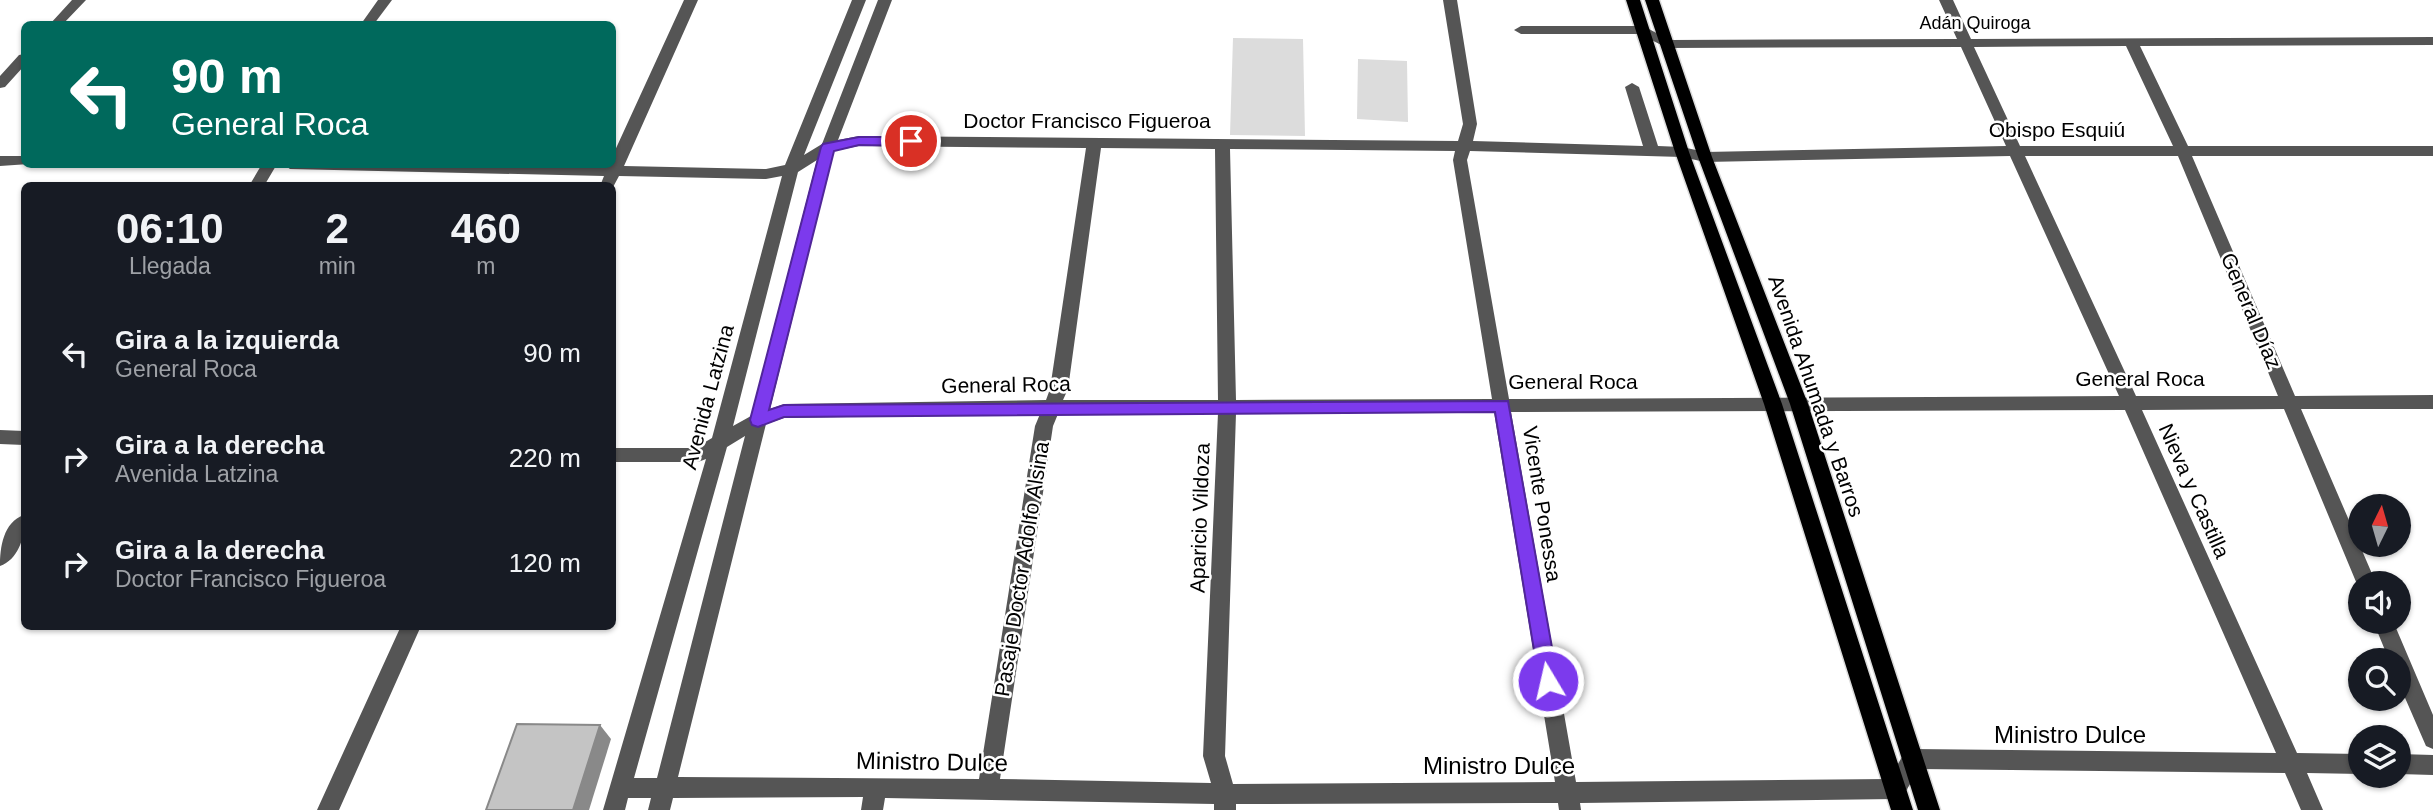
<!DOCTYPE html>
<html lang="es">
<meta charset="utf-8">
<style>
:root{--surface:#171b24;--page:#20242c;--text:#f1f3f6;--muted:#9ea1a6}
body{margin:0;font-family:Arial,sans-serif;background:var(--page);color:var(--text);height:100vh;display:flex;flex-direction:column;font-size:26px;white-space:nowrap}
*{box-sizing:border-box;margin:0}
p{font-size:23px;color:var(--muted)}
.icon{flex:none;width:38px;height:38px;fill:none;stroke:currentColor;stroke-width:2;stroke-linecap:round;stroke-linejoin:round}
.map{position:relative;flex:1;overflow:hidden}
.drawer{position:absolute;left:21px;top:182px;width:595px;height:448px;display:flex;flex-direction:column;background:var(--surface);border-radius:10px;box-shadow:0 2px 5px #0004}
.drawer>*{flex:none}
.banner{position:absolute;left:21px;top:21px;width:595px;height:147px;border-radius:10px;box-shadow:0 2px 5px #0004;background:#00695c;color:#fff;overflow:hidden}
.needle{width:46px;rotate:5deg}
.tools{position:absolute;left:2348px;top:494px;display:grid;gap:14px}
.tools a{display:grid;place-items:center;width:63px;height:63px;border-radius:50%;background:var(--surface);box-shadow:0 2px 5px #0004;font-size:35px}
.pin{position:absolute;display:grid;place-items:center;width:60px;height:60px;color:#fff;margin:-30px;border:4px solid #fff;border-radius:50%;box-shadow:0 2px 7px #0007}
.me{position:absolute;width:77px;margin:-38px;rotate:351deg;stroke-linejoin:round;filter:drop-shadow(0 0 5px #0008)}
.turn{display:flex;align-items:center;gap:24px;height:147px;padding:0 35px;font-size:32px}
.turn .icon{width:91px;height:91px;stroke-width:2.5}
.turn b{display:block;font-size:49px;line-height:60px}
.eta{display:flex;justify-content:space-evenly;align-items:center;height:119px;text-align:center}
.eta b{font-size:42px;font-weight:700;line-height:49px}
ul{padding:0;list-style:none}
li{display:flex;align-items:center;gap:21px;height:105px;padding:0 35px}
li div{flex:1}
li b{display:block;font-size:26px}
li em{font-style:normal}
.map>svg:first-child{display:block}
</style>
<div class="map">
<svg width="2433" height="810" viewBox="0 0 2433 810">
<rect width="100%" height="100%" fill="#fff"/>
<!-- green -->
<path fill="#dcdcdc" d="M 1233,38 L 1303,39 L 1305,136 L 1230,135 Z
M 1358,59 L 1407,61 L 1408,122 L 1357,119 Z"/>
<g fill="none" stroke-linecap="round" stroke-linejoin="round">
<!-- major casing -->
<g stroke="#dbdbdb" stroke-width="3">
<path id="major" d="M 1626,0 L 1640,0 L 1689,152 L 1782,404 L 1913,810 L 1891,810 L 1764,404 L 1675,152 Z
M 1645,0 L 1659,0 L 1712,157 L 1808,404 L 1940,810 L 1918,810 L 1790,404 L 1698,157 Z"/>
</g>
<!-- minor -->
<path fill="#555" fill-rule="evenodd" d="M 72,0 L 86,0 L 63,24 L 50,24 Z
M 378,0 L 392,0 L 374,24 L 361,24 Z
M 684,0 L 698,0 L 624,166 L 766,169 L 785,165 L 852,0 L 866,0 L 804,155 L 822,144 L 878,0 L 892,0 L 838,140 L 859,136 L 1458,141 L 1463,124 L 1443,0 L 1457,0 L 1477,124 L 1473,141 L 1643,146 L 1625,87 L 1632,83 L 1639,87 L 1658,146 L 1682,147 L 1705,152 L 2006,146 L 1961,47 L 1667,48 L 1640,34 L 1521,34 L 1514,30 L 1521,26 L 1643,26 L 1670,40 L 1957,39 L 1939,0 L 1953,0 L 1971,39 L 2433,37 L 2433,45 L 2140,46 L 2188,146 L 2433,146 L 2433,156 L 2192,156 L 2295,396 L 2433,395 L 2433,409 L 2301,409 L 2376,583 L 2361,583 L 2359,589 L 2284,409 L 2142,410 L 2297,753 L 2361,754 L 2361,774 L 2307,773 L 2323,810 L 2301,810 L 2285,773 L 1919,769 L 1903,796 L 1895,799 L 1580,803 L 1581,810 L 1559,810 L 1558,803 L 1236,804 L 1236,810 L 1214,810 L 1214,804 L 885,798 L 883,810 L 861,810 L 863,797 L 673,798 L 670,810 L 648,810 L 651,798 L 628,798 L 625,810 L 603,810 L 706,459 L 698,462 L 612,462 L 612,448 L 695,448 L 712,438 L 782,176 L 766,179 L 619,176 L 612,189 L 612,186 L 600,186 L 604,176 L 290,169 L 283,164 L 612,164 L 612,157 ZM 2126,46 L 2173,146 L 2020,146 L 1974,47 ZM 859,146 L 1086,148 L 1050,389 L 1046,400 L 784,404 L 770,409 L 834,151 ZM 1101,148 L 1215,149 L 1218,400 L 1063,400 L 1068,389 ZM 1230,149 L 1455,151 L 1453,160 L 1492,399 L 1236,400 ZM 1470,151 L 1682,157 L 1705,162 L 2010,156 L 2119,396 L 1509,399 L 1467,160 ZM 2025,156 L 2178,156 L 2278,396 L 2136,396 ZM 817,160 L 751,416 L 733,426 L 798,172 ZM 2125,410 L 2276,753 L 1913,749 L 1905,752 L 1889,779 L 1576,782 L 1511,412 ZM 1494,412 L 1555,782 L 1233,784 L 1225,756 L 1236,413 ZM 1218,413 L 1203,756 L 1211,783 L 1000,779 L 1053,426 L 1058,414 ZM 1040,414 L 1035,426 L 979,779 L 678,777 L 766,424 L 784,418 ZM 745,436 L 657,778 L 634,778 L 727,447 Z
M 24,54 L 24,66 L 5,87 L 0,88 L 0,76 L 19,55 Z
M 0,156 L 24,156 L 24,164 L 29,164 L 0,166 Z
M 262,164 L 277,164 L 264,186 L 249,186 Z
M 0,430 L 24,431 L 24,445 L 0,444 Z
M 24,515 C 26,533 20,559 0,566 C 0,548 3,522 24,515 Z
M 2373,621 L 2393,621 L 2433,715 L 2433,749 L 2426,746 L 2399,684 L 2399,660 L 2389,660 Z
M 401,626 L 421,626 L 339,810 L 317,810 Z
M 2399,754 L 2433,755 L 2433,775 L 2399,774 Z"/>
<!-- major -->
<use href="#major" fill="#000" fill-rule="evenodd"/>
</g>
<!-- shaded-wall -->
<path fill="#898989" d="M 600,725 L 611,739 L 589,810 L 573,810 Z"/>
<!-- building -->
<path fill="#c4c4c4" stroke="#898989" stroke-width="2" d="M 517,724 L 600,725 L 573,810 L 486,810 Z"/>
<!-- route -->
<path fill="#7c3aed" stroke="#51269a" stroke-width="2" d="M 859,137 L 911,137 L 918,141 L 911,146 L 859,145 L 834,151 L 769,410 L 784,405 L 1508,401 L 1558,681 L 1555,687 L 1548,690 L 1542,687 L 1539,681 L 1495,412 L 784,417 L 758,427 L 752,425 L 750,420 L 821,147 L 823,144 Z"/>
<g text-anchor="middle" stroke-width="5" stroke-linejoin="round" paint-order="stroke">
<!-- far-street labels -->
<g font-size="18" fill="#000" stroke="#fff">
<text x="1975" y="29">Adán Quiroga</text>
</g>
<!-- street labels -->
<g font-size="21" fill="#000" stroke="#fff">
<text x="1087" y="128">Doctor Francisco Figueroa</text>
<text x="2057" y="137">Obispo Esquiú</text>
<text transform="translate(2251 311) rotate(67)" y="7">General Díaz</text>
<text x="2140" y="386">General Roca</text>
<text x="1573" y="389">General Roca</text>
<text transform="translate(1006 385) rotate(-1)" y="7">General Roca</text>
<text transform="translate(1816 396) rotate(71)" y="7">Avenida Ahumada y Barros</text>
<text transform="translate(708 397) rotate(-75)" y="7">Avenida Latzina</text>
<text transform="translate(2194 491) rotate(66)" y="7">Nieva y Castilla</text>
<text transform="translate(1542 504) rotate(81)" y="7">Vicente Ponessa</text>
<text transform="translate(1200 518) rotate(-88)" y="7">Aparicio Vildoza</text>
<text transform="translate(1022 569) rotate(-81)" y="7">Pasaje Doctor Adolfo Alsina</text>
</g>
<!-- near-street labels -->
<g font-size="24" fill="#000" stroke="#fff">
<text x="2070" y="743">Ministro Dulce</text>
<text transform="translate(932 762) rotate(1)" y="8">Ministro Dulce</text>
<text x="1499" y="774">Ministro Dulce</text>
</g>
</g>
</svg>
<div class="tools">
<a><svg class="needle" viewBox="-14 -14 28 28"><path d="M0-13l5 13h-10z" fill="#e53935"/><path d="M0 13l5-13h-10z" fill="#9ea1a6"/></svg></a>
<a><svg class="icon" aria-label="sound" viewBox="0 0 24 24"><path d="M4 9h4l5-4v14l-5-4H4zM17 9q2 3 0 6"/></svg></a>
<a><svg class="icon" aria-label="search" viewBox="0 0 24 24"><circle cx="10" cy="10" r="6"/><path d="M15 15l6 6"/></svg></a>
<a><svg class="icon" aria-label="layers" viewBox="0 0 24 24"><path d="M12 4l9 5-9 5-9-5zM3 14l9 5 9-5"/></svg></a>
</div>
<div class="pin" style="left:911px;top:141px;background:#d93025"><svg class="icon" aria-label="arrive" viewBox="0 0 24 24"><path d="M6 21V4h12l-3 4 3 4H6"/></svg></div>
<svg class="me" style="left:1548px;top:681px" viewBox="-20 -20 40 40"><circle r="17" fill="#7c3aed" stroke="#fff" stroke-width="3"/><path d="M0-11L8 9 0 5-8 9z" fill="#fff"/></svg>
<div class="banner">
<div class="turn"><svg class="icon" aria-label="left" viewBox="0 0 24 24"><path d="M17 20v-9H6M10 6l-5 5 5 5"/></svg><div><b>90 m</b>General Roca</div></div>
</div>
<section class="drawer">
<div class="eta">
<div><b>06:10</b><p>Llegada</p></div>
<div><b>2</b><p>min</p></div>
<div><b>460</b><p>m</p></div>
</div>
<ul>
<li><svg class="icon" aria-label="left" viewBox="0 0 24 24"><path d="M17 20v-9H6M10 6l-5 5 5 5"/></svg><div><b>Gira a la izquierda</b><p>General Roca</p></div><em>90 m</em></li>
<li><svg class="icon" aria-label="right" viewBox="0 0 24 24"><path d="M7 20v-9h11M14 6l5 5-5 5"/></svg><div><b>Gira a la derecha</b><p>Avenida Latzina</p></div><em>220 m</em></li>
<li><svg class="icon" aria-label="right" viewBox="0 0 24 24"><path d="M7 20v-9h11M14 6l5 5-5 5"/></svg><div><b>Gira a la derecha</b><p>Doctor Francisco Figueroa</p></div><em>120 m</em></li>
</ul>
</section>
</div>
